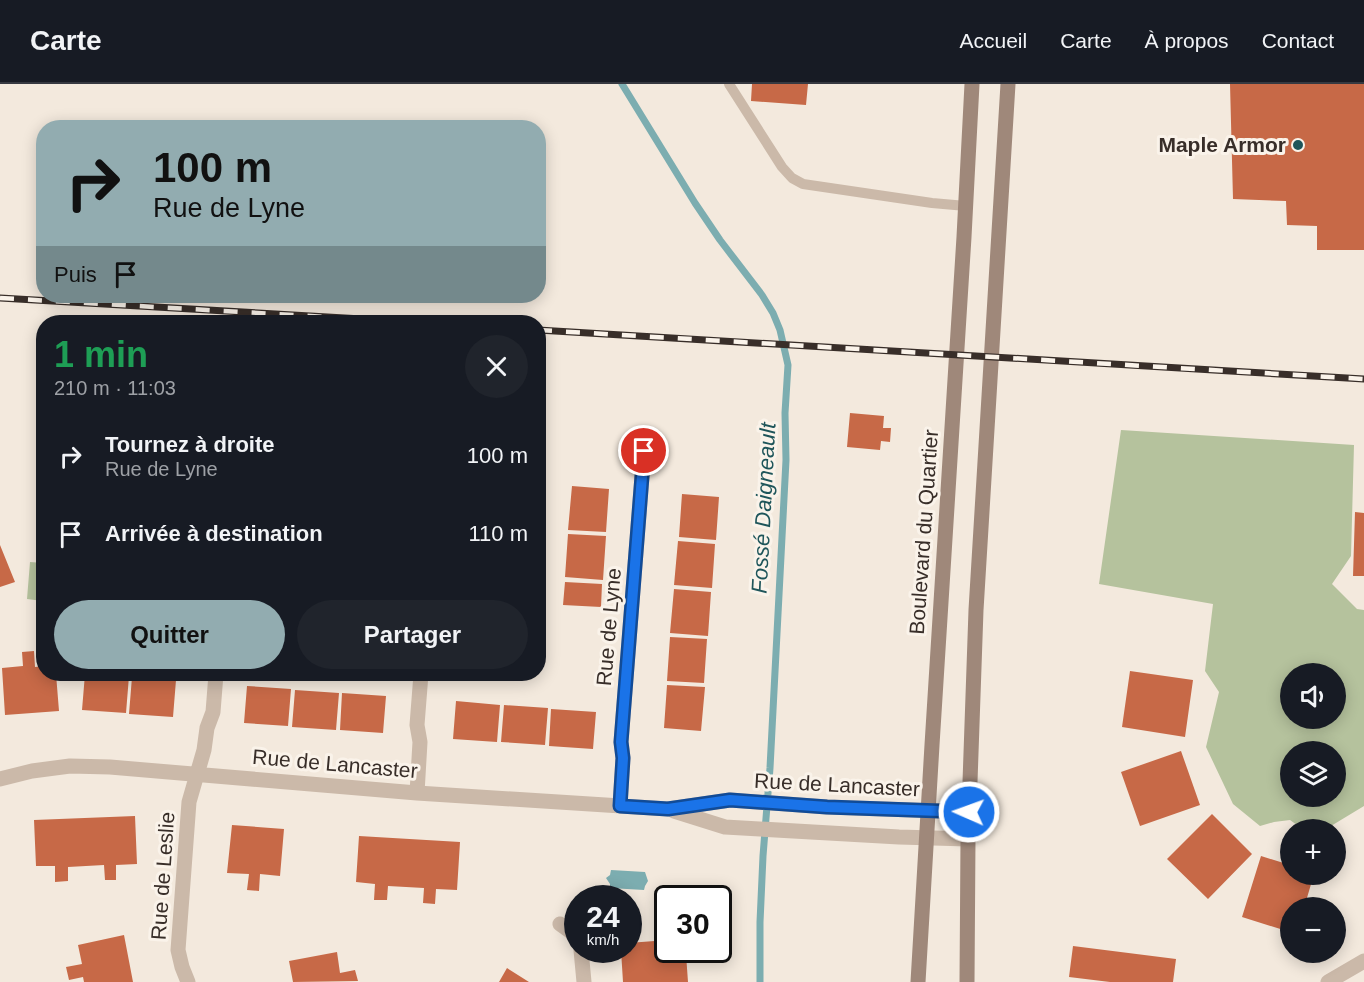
<!DOCTYPE html>
<html lang="fr">
<meta charset="utf-8">
<style>
:root{--surface:#171b24;--page:#20242c;--text:#f1f3f6;--muted:#9ea1a6;--line:#363941;--accent:#92acb0}
body{margin:0;font-family:Helvetica,sans-serif;background:var(--page);color:var(--text);height:100vh;display:flex;flex-direction:column;font-size:22px;white-space:nowrap}
*{box-sizing:border-box;margin:0}
p{font-size:20px;color:var(--muted)}
.icon{flex:none;width:33px;height:33px;fill:none;stroke:currentColor;stroke-width:2;stroke-linecap:round;stroke-linejoin:round}
.map{position:relative;flex:1;overflow:hidden}
.side{position:absolute;left:36px;top:231px;width:510px;height:366px;display:flex;flex-direction:column;background:var(--surface);border-radius:24px;box-shadow:0 3px 15px #0003}
.side>*{flex:none}
.top-card{position:absolute;left:36px;top:36px;width:510px;height:183px;border-radius:24px;box-shadow:0 3px 15px #0003;background:#92acb0;color:#111;overflow:hidden}
.tools{position:absolute;left:1280px;top:579px;display:grid;gap:12px}
.tools a{display:grid;place-items:center;width:66px;height:66px;border-radius:50%;background:var(--surface);box-shadow:0 3px 15px #0003;font-size:30px}
.speed{position:absolute;left:564px;top:801px;display:flex;gap:12px;font-size:30px;font-weight:700;text-align:center}
.speed>*{display:grid;place-content:center;width:78px;height:78px;border-radius:50%;background:var(--surface);box-shadow:0 3px 15px #0003;line-height:1}
.speed small{font-size:15px;font-weight:400}
.speed .limit{border:3px solid #111;border-radius:9px;background:#fff;color:#111}
.pin{position:absolute;display:grid;place-items:center;width:51px;height:51px;color:#fff;margin:-26px;border:3px solid #fff;border-radius:50%;box-shadow:0 2px 6px #0007}
.me{position:absolute;width:66px;margin:-33px;rotate:272deg;stroke-linejoin:round;filter:drop-shadow(0 0 4px #0008)}
.turn{display:flex;align-items:center;gap:21px;height:126px;padding:0 18px;font-size:27px}
.turn .icon{width:78px;height:78px;stroke-width:2.5}
.turn b{display:block;font-size:42px;line-height:51px}
.then{display:flex;align-items:center;height:57px;padding:0 18px;background:#0003;gap:12px;font-size:22px}
.round{display:grid;place-items:center;flex:none;width:63px;height:63px;border-radius:32px;background:var(--page)}
.headline{display:flex;align-items:center;justify-content:space-between;height:102px;padding:0 18px}
h1{font-size:36px;font-weight:700;line-height:45px;color:#1e9e55}
.action{display:flex;gap:12px;margin-top:auto;padding:12px 18px}
.action a{flex:1;height:69px;border-radius:36px;background:var(--accent);color:#111;font-size:24px;font-weight:700;line-height:69px;text-align:center}
.action a+a{background:var(--page);color:var(--text)}
ul{padding:0;list-style:none}
li{display:flex;align-items:center;gap:18px;height:78px;padding:0 18px}
li div{flex:1}
li b{display:block;font-size:22px}
li em{font-style:normal}
header{display:flex;align-items:center;gap:36px;box-sizing:border-box;height:84px;padding:0 30px;background:var(--surface);border-bottom:2px solid var(--line)}
header strong{font-size:28px}
nav{display:flex;gap:33px;margin-inline-start:auto;font-size:21px}
.map>svg:first-child{display:block}
</style>
<header>
<strong>Carte</strong>
<nav><a>Accueil</a><a>Carte</a><a>À propos</a><a>Contact</a></nav>
</header>
<div class="map">
<svg width="1364" height="898" viewBox="0 0 1364 898">
<rect width="100%" height="100%" fill="#f3e9dd"/>
<!-- green -->
<path fill="#b5c29d" fill-rule="evenodd" d="M 1121,346 L 1354,361 L 1351,472 L 1332,500 L 1357,525 L 1364,526 L 1364,722 L 1326,745 L 1304,746 L 1290,736 L 1274,738 L 1260,742 L 1233,720 L 1206,663 L 1219,608 L 1205,587 L 1213,520 L 1099,500 ZM 1290,590 L 1335,590 L 1335,634 L 1290,634 ZM 1290,668 L 1335,668 L 1335,712 L 1290,712 Z
M 30,478 L 43,479 L 43,517 L 27,515 Z"/>
<!-- water -->
<path fill="#7cadb0" d="M 611,786 L 645,788 L 648,797 L 645,802 L 644,806 L 610,804 L 610,800 L 606,794 L 610,791 Z"/>
<g fill="none" stroke-linecap="round" stroke-linejoin="round">
<!-- stream -->
<path stroke="#7cadb0" stroke-width="7" d="M 622,0 L 695,119 L 720,156 L 762,211 L 773,229 L 780,246 L 788,281 L 785,329 L 786,376 L 770,684 L 763,772 L 760,838 L 760,898"/>
</g>
<!-- building -->
<path fill="#c76947" d="M 752,0 L 808,0 L 806,21 L 751,17 Z
M 1230,0 L 1364,0 L 1364,166 L 1317,166 L 1317,142 L 1287,141 L 1286,117 L 1233,115 Z
M 850,329 L 884,332 L 883,344 L 891,344 L 890,358 L 881,357 L 880,366 L 847,363 Z
M 572,402 L 609,405 L 606,448 L 568,446 Z
M 682,410 L 719,413 L 716,456 L 679,453 Z
M 1355,428 L 1364,429 L 1364,492 L 1353,492 Z
M 568,450 L 606,452 L 603,496 L 565,493 Z
M 678,457 L 715,460 L 712,504 L 674,501 Z
M 0,461 L 15,498 L 0,503 Z
M 565,498 L 602,500 L 601,523 L 563,521 Z
M 674,505 L 711,508 L 708,552 L 670,549 Z
M 670,553 L 707,555 L 704,599 L 667,597 Z
M 34,567 L 35,583 L 44,582 L 44,590 L 56,590 L 59,627 L 5,631 L 2,584 L 23,582 L 22,568 Z
M 1130,587 L 1193,596 L 1185,653 L 1122,643 Z
M 85,590 L 129,592 L 126,629 L 82,626 Z
M 132,593 L 176,596 L 173,633 L 129,630 Z
M 667,601 L 705,603 L 701,647 L 664,644 Z
M 247,602 L 291,605 L 288,642 L 244,639 Z
M 295,606 L 339,609 L 336,646 L 292,643 Z
M 342,609 L 386,612 L 383,649 L 340,646 Z
M 456,617 L 500,621 L 497,658 L 453,655 Z
M 504,621 L 548,624 L 545,661 L 501,658 Z
M 551,625 L 596,628 L 593,665 L 549,662 Z
M 1181,667 L 1200,721 L 1140,742 L 1121,688 Z
M 1212,730 L 1252,770 L 1208,815 L 1167,775 Z
M 135,732 L 137,780 L 116,781 L 116,796 L 105,796 L 104,781 L 68,783 L 68,797 L 55,798 L 55,782 L 36,782 L 34,736 Z
M 232,741 L 284,745 L 280,792 L 260,790 L 259,807 L 247,806 L 249,790 L 227,789 Z
M 359,752 L 460,758 L 457,806 L 436,805 L 435,820 L 423,819 L 424,804 L 388,802 L 387,816 L 374,816 L 375,800 L 356,798 Z
M 1261,772 L 1290,781 L 1290,790 L 1314,790 L 1304,824 L 1290,824 L 1290,848 L 1242,833 Z
M 124,851 L 133,898 L 84,898 L 83,893 L 69,896 L 66,883 L 82,880 L 78,861 Z
M 668,856 L 668,866 L 677,866 L 678,871 L 686,870 L 688,898 L 623,898 L 621,866 L 628,866 L 628,859 Z
M 1073,862 L 1176,875 L 1173,898 L 1110,898 L 1069,893 Z
M 337,868 L 340,889 L 355,886 L 358,897 L 293,898 L 289,877 Z
M 507,884 L 529,898 L 499,898 Z"/>
<g fill="none" stroke-linecap="round" stroke-linejoin="round">
<!-- lane -->
<path stroke="#cbb9a9" stroke-width="10" d="M 729,0 L 782,83 L 792,94 L 803,100 L 932,119 L 966,122"/>
<!-- street -->
<path stroke="#cbb9a9" stroke-width="15" d="M 0,695 L 32,687 L 70,682 L 110,683 L 417,709 L 668,725 L 730,716 L 827,723 L 969,728
M 417,709 L 420,658 L 417,641 L 421,590
M 620,722 L 623,674 L 621,658 L 644,367
M 674,727 L 725,743 L 899,753 L 968,755
M 560,840 L 578,853
M 581,866 L 584,898
M 188,898 L 182,883 L 178,866 L 189,718 L 204,666 L 207,644 L 213,628 L 216,590
M 1328,898 L 1364,877"/>
<!-- secondary -->
<path stroke="#9f887a" stroke-width="15" d="M 918,898 L 932,661 L 964,153 L 972,0
M 967,898 L 968,755 L 976,526 L 1008,0"/>
<!-- rail casing -->
<g stroke="#382e29" stroke-width="7">
<path id="rail" d="M 0,214 L 414,238
M 538,246 L 1364,295"/>
</g>
<!-- rail -->
<use href="#rail" stroke="#faf3ea" stroke-width="4.5" stroke-dasharray="14" stroke-linecap="butt"/>
</g>
<g fill="none" stroke-linecap="round" stroke-linejoin="round">
<!-- route casing -->
<g stroke="#114b97" stroke-width="15">
<path id="route" d="M 644,367 L 621,658 L 623,674 L 620,722 L 668,725 L 730,716 L 827,723 L 969,728"/>
</g>
<!-- route -->
<use href="#route" stroke="#1a73e8" stroke-width="10"/>
</g>
<!-- markers -->
<circle fill="#1e555a" stroke="#faf3ea" stroke-width="2" cx="1298" cy="61" r="6"/>
<g text-anchor="middle" stroke-width="6" stroke-linejoin="round" paint-order="stroke">
<!-- poi labels -->
<g font-size="21" font-weight="bold" fill="#382e29" stroke="#faf3ea" text-anchor="end">
<text x="1286" y="68">Maple Armor</text>
</g>
<!-- street labels -->
<g font-size="21" fill="#382e29" stroke="#faf3ea">
<text transform="translate(924 448) rotate(-86)" y="7">Boulevard du Quartier</text>
<text transform="translate(609 543) rotate(-85)" y="7">Rue de Lyne</text>
<text transform="translate(335 680) rotate(5)" y="7">Rue de Lancaster</text>
<text transform="translate(837 701) rotate(3)" y="7">Rue de Lancaster</text>
<text transform="translate(163 792) rotate(-86)" y="7">Rue de Leslie</text>
</g>
<!-- water labels -->
<g font-size="22" font-style="italic" fill="#1e555a" stroke="#faf3ea">
<text transform="translate(763 424) rotate(-87)" y="8">Fossé Daigneault</text>
</g>
</g>
</svg>
<div class="tools">
<a><svg class="icon" aria-label="sound" viewBox="0 0 24 24"><path d="M4 9h4l5-4v14l-5-4H4zM17 9q2 3 0 6"/></svg></a>
<a><svg class="icon" aria-label="layers" viewBox="0 0 24 24"><path d="M12 4l9 5-9 5-9-5zM3 14l9 5 9-5"/></svg></a>
<a>+</a>
<a>−</a>
</div>
<div class="speed"><div>24<small>km/h</small></div><div class="limit">30</div></div>
<div class="pin" style="left:644px;top:367px;background:#d93025"><svg class="icon" aria-label="arrive" viewBox="0 0 24 24"><path d="M6 21V4h12l-3 4 3 4H6"/></svg></div>
<svg class="me" style="left:969px;top:728px" viewBox="-20 -20 40 40"><circle r="17" fill="#1a73e8" stroke="#fff" stroke-width="3"/><path d="M0-11L8 9 0 5-8 9z" fill="#fff"/></svg>
<div class="top-card">
<div class="turn"><svg class="icon" aria-label="right" viewBox="0 0 24 24"><path d="M7 20v-9h11M14 6l5 5-5 5"/></svg><div><b>100 m</b>Rue de Lyne</div></div>
<div class="then">Puis<svg class="icon" aria-label="arrive" viewBox="0 0 24 24"><path d="M6 21V4h12l-3 4 3 4H6"/></svg></div>
</div>
<section class="side">
<div class="headline"><div><h1>1 min</h1><p>210 m · 11:03</p></div><a class="round"><svg class="icon" aria-label="close" viewBox="0 0 24 24"><path d="M6 6l12 12M18 6L6 18"/></svg></a></div>
<ul>
<li><svg class="icon" aria-label="right" viewBox="0 0 24 24"><path d="M7 20v-9h11M14 6l5 5-5 5"/></svg><div><b>Tournez à droite</b><p>Rue de Lyne</p></div><em>100 m</em></li>
<li><svg class="icon" aria-label="arrive" viewBox="0 0 24 24"><path d="M6 21V4h12l-3 4 3 4H6"/></svg><div><b>Arrivée à destination</b></div><em>110 m</em></li>
</ul>
<div class="action"><a>Quitter</a><a>Partager</a></div>
</section>
</div>
